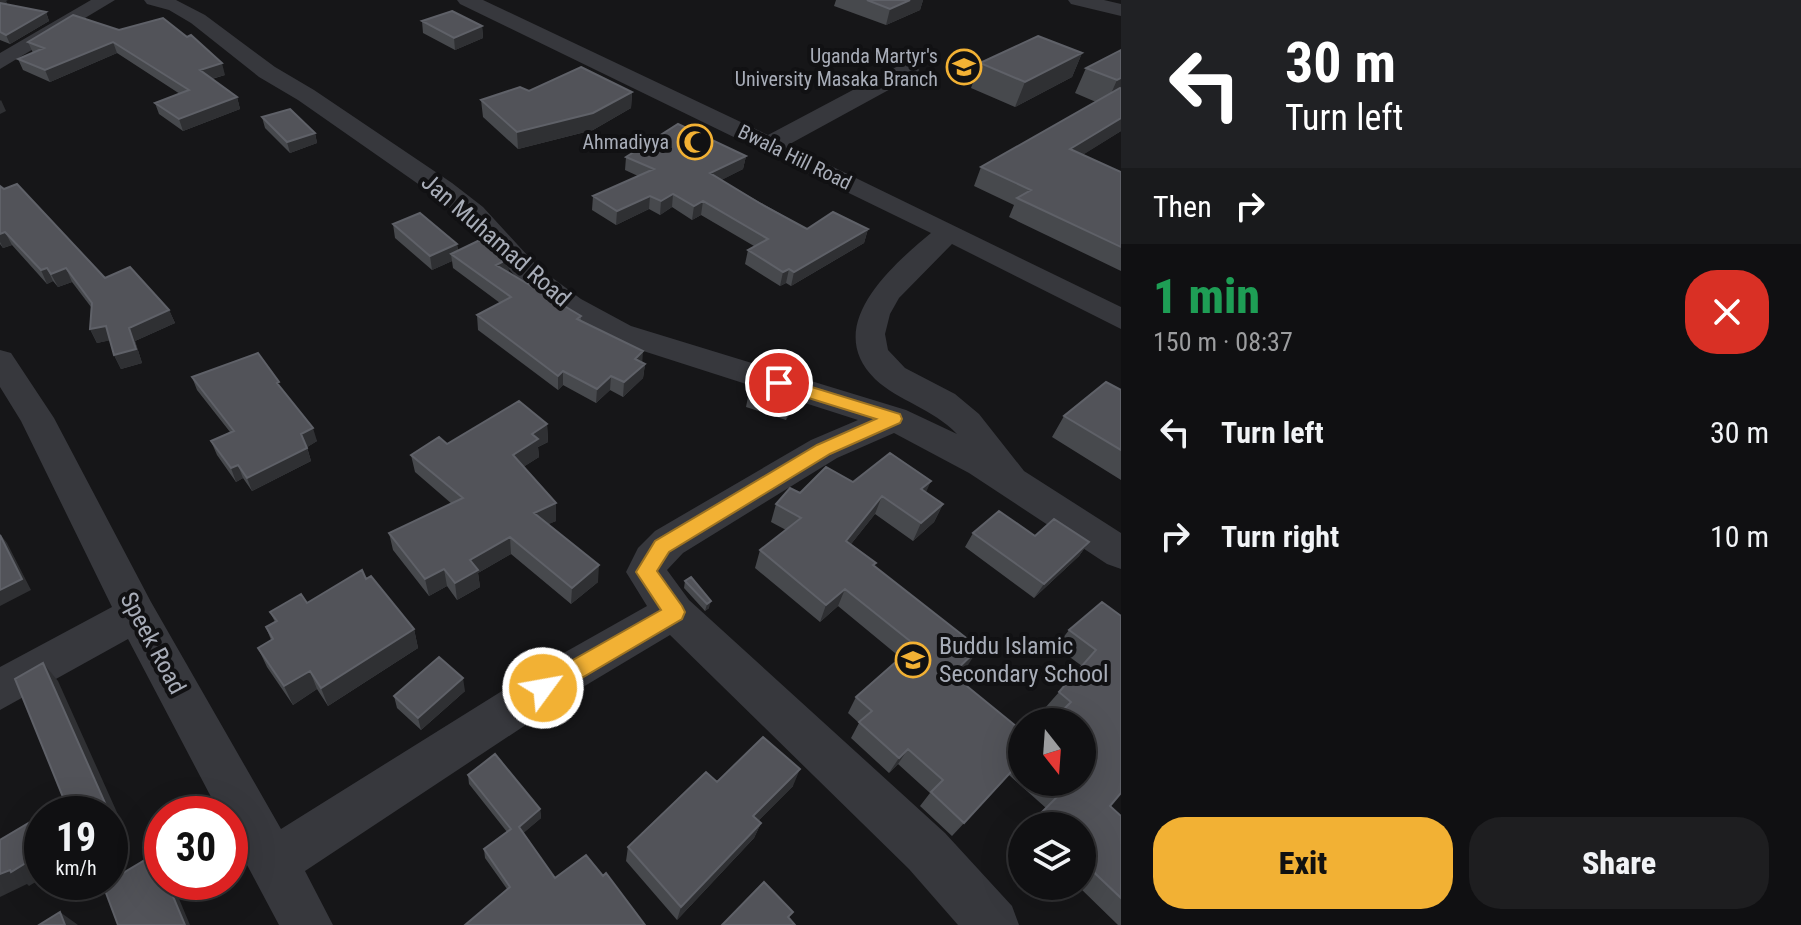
<!DOCTYPE html>
<meta charset="utf-8">
<style>
:root{--surface:#101012;--page:#1e1e20;--text:#f1f3f6;--muted:#9c9d9f;--line:#303032;--accent:#f2b134}
body{margin:0;font-family:"Roboto Condensed",sans-serif;background:var(--page);color:var(--text);height:100vh;display:flex;flex-direction:column;font-size:30px;white-space:nowrap}
*{box-sizing:border-box;margin:0}
p{font-size:26px;color:var(--muted)}
.icon{flex:none;width:44px;height:44px;fill:none;stroke:currentColor;stroke-width:2;stroke-linecap:round;stroke-linejoin:round}
.map{position:relative;flex:1;overflow:hidden}
.sheet{display:flex;flex-direction:column;background:var(--surface);width:680px}
.sheet>*{flex:none}
.banner{background:#202124;color:#fff;overflow:hidden}
.needle{width:52px;rotate:163deg}
.buttons{position:absolute;left:1008px;top:708px;display:grid;gap:16px}
.buttons a{display:grid;place-items:center;width:88px;height:88px;border-radius:50%;background:var(--surface);box-shadow:0 8px 32px #0002,0 0 0 2px var(--line);font-size:40px}
.speed{position:absolute;left:24px;top:796px;display:flex;gap:16px;font-size:40px;font-weight:700;text-align:center}
.speed>*{display:grid;place-content:center;width:104px;height:104px;border-radius:50%;background:var(--surface);box-shadow:0 8px 32px #0002,0 0 0 2px var(--line);line-height:1}
.speed small{font-size:20px;font-weight:400}
.speed .limit{border:12px solid #d22;background:#fff;color:#111}
.pin{position:absolute;display:grid;place-items:center;width:68px;height:68px;color:#fff;margin:-34px;border:4px solid #fff;border-radius:50%;box-shadow:0 2px 8px #0007}
.me{position:absolute;width:88px;margin:-44px;rotate:58deg;stroke-linejoin:round;filter:drop-shadow(0 0 6px #0008)}
.turn{display:flex;align-items:center;gap:28px;height:168px;padding:0 32px;font-size:36px}
.turn .icon{width:104px;height:104px;stroke-width:2.5}
.turn b{display:block;font-size:56px;line-height:68px}
.then{display:flex;align-items:center;height:76px;padding:0 32px;background:#0003;gap:16px;font-size:30px}
.round{display:grid;place-items:center;flex:none;width:84px;height:84px;border-radius:32px;background:var(--page)}
.overview{display:flex;align-items:center;justify-content:space-between;height:136px;padding:0 32px}
h1{font-size:48px;font-weight:800;line-height:60px;color:#1e9e55}
.primary-button{display:flex;gap:16px;margin-top:auto;padding:16px 32px}
.primary-button a{flex:1;height:92px;border-radius:32px;background:var(--accent);color:#111;font-size:32px;font-weight:800;line-height:92px;text-align:center}
.primary-button a+a{background:var(--page);color:var(--text)}
ul{padding:0;list-style:none}
li{display:flex;align-items:center;gap:24px;height:104px;padding:0 32px}
li div{flex:1}
li b{display:block;font-size:30px}
li em{font-style:normal}
main{display:flex;flex:1;min-height:0}
.map>svg:first-child{display:block}
</style>
<main>
<div class="map">
<svg width="1121" height="925" viewBox="0 0 1121 925">
<rect width="100%" height="100%" fill="#161618"/>
<g fill="none" stroke-linecap="round" stroke-linejoin="round">
<!-- minor -->
<path fill="#37383d" fill-rule="evenodd" d="M 91,0 L 115,0 L 0,69 L 0,53 Z
M 144,0 L 176,0 L 205,15 L 275,67 L 314,90 L 452,183 L 483,207 L 539,268 L 581,299 L 631,326 L 906,410 L 957,434 C 932,408 898,401 875,379 C 822,327 890,267 931,233 L 460,4 L 457,0 L 483,0 L 768,135 L 900,65 L 916,65 L 919,70 L 916,75 L 788,145 L 1121,307 L 1121,329 L 952,244 L 899,298 L 890,314 L 885,334 L 888,350 L 905,368 L 955,394 L 979,414 L 1024,471 L 1121,533 L 1121,569 L 1107,564 L 969,473 L 894,433 L 837,458 L 683,553 L 667,570 L 689,600 L 945,833 L 1012,906 L 1019,925 L 958,925 L 909,869 L 670,635 L 583,687 L 305,871 L 333,925 L 279,925 L 230,833 L 230,814 L 220,814 L 128,639 L 0,710 L 0,667 L 112,607 L 21,421 L 0,387 L 0,350 L 11,353 L 54,418 L 151,602 L 281,829 L 553,659 L 647,606 L 626,572 L 638,548 L 655,531 L 811,440 L 858,420 L 609,340 L 559,313 L 519,280 L 463,219 L 434,195 L 298,100 L 259,77 L 191,23 L 169,10 L 147,4 Z
M 1068,0 L 1104,0 L 1121,4 L 1121,16 L 1071,4 Z"/>
</g>
<!-- wall -->
<path fill="#47494d" d="M 0,0 L 6,1 L 7,5 L 46,12 L 49,21 L 10,44 L 0,40 Z
M 836,0 L 923,0 L 920,10 L 886,25 L 834,6 Z
M 73,15 L 225,75 L 212,79 L 237,97 L 240,109 L 183,131 L 159,114 L 155,103 L 180,94 L 117,53 L 50,82 L 23,70 L 18,59 L 33,53 L 28,42 Z
M 422,21 L 482,26 L 483,38 L 455,50 L 423,33 Z
M 1121,50 L 1121,131 L 1082,155 L 1121,172 L 1121,271 L 1009,217 L 1014,205 L 974,186 L 981,167 L 1096,102 L 1075,93 L 1086,68 Z
M 1082,53 L 1072,77 L 1015,107 L 971,88 L 980,63 Z
M 529,91 L 632,92 L 631,108 L 593,130 L 518,149 L 483,117 L 481,100 Z
M 262,117 L 315,133 L 317,143 L 290,153 L 265,128 Z
M 746,156 L 743,169 L 721,180 L 807,229 L 868,229 L 864,243 L 791,286 L 786,283 L 780,286 L 745,264 L 748,250 L 754,246 L 701,215 L 692,220 L 672,207 L 660,215 L 649,209 L 616,225 L 592,210 L 593,196 L 638,176 L 625,170 L 626,157 Z
M 0,186 L 105,278 L 169,310 L 175,323 L 135,341 L 142,363 L 121,369 L 114,355 L 110,340 L 97,343 L 90,329 L 91,307 L 72,282 L 58,287 L 53,281 L 47,284 L 12,245 L 3,248 L 0,244 Z
M 393,224 L 457,244 L 458,251 L 509,273 L 581,316 L 581,321 L 645,364 L 643,378 L 623,397 L 610,390 L 596,403 L 563,385 L 558,390 L 478,330 L 477,315 L 500,303 L 453,268 L 452,261 L 432,270 L 395,238 Z
M 192,377 L 281,389 L 317,441 L 307,447 L 311,461 L 252,491 L 243,478 L 236,482 L 217,455 L 211,441 L 230,432 L 197,390 Z
M 799,388 L 795,403 L 786,420 L 746,407 L 749,392 Z
M 1121,390 L 1121,480 L 1052,437 L 1064,416 Z
M 547,424 L 548,442 L 538,447 L 539,457 L 523,467 L 556,503 L 556,521 L 548,524 L 598,582 L 571,604 L 511,554 L 478,573 L 480,587 L 457,600 L 447,586 L 429,596 L 393,550 L 389,533 L 452,504 L 415,472 L 411,455 L 447,444 Z
M 853,482 L 926,493 L 943,504 L 934,522 L 913,541 L 875,514 L 851,544 L 876,563 L 874,566 L 968,665 L 956,677 L 1022,731 L 1022,782 L 1082,782 L 1056,717 L 1045,708 L 1082,666 L 1056,647 L 1069,630 L 1102,602 L 1110,806 L 1121,816 L 1121,925 L 1118,925 L 1078,886 L 1082,886 L 1082,826 L 1028,826 L 1046,808 L 1009,775 L 952,836 L 920,806 L 930,793 L 898,764 L 889,773 L 851,738 L 859,723 L 848,713 L 856,697 L 901,658 L 838,606 L 820,622 L 755,568 L 760,550 L 786,530 L 771,522 L 776,504 L 800,493 Z
M 973,533 L 1035,536 L 1089,542 L 1079,556 L 1034,598 L 965,547 Z
M 691,577 L 709,608 L 705,611 L 684,588 L 685,581 Z
M 366,579 L 414,629 L 418,648 L 328,706 L 317,689 L 293,705 L 267,667 L 258,648 L 271,640 L 266,627 L 275,622 L 270,612 L 307,603 Z
M 465,691 L 421,730 L 397,708 L 394,696 Z
M 468,775 L 540,809 L 541,818 L 523,833 L 555,878 L 603,876 L 645,925 L 507,889 L 485,858 L 484,849 L 507,832 L 469,784 Z
M 717,782 L 793,786 L 758,821 L 761,823 L 754,838 L 677,920 L 626,861 L 628,847 Z"/>
<!-- shaded-wall -->
<path fill="#2f3033" d="M 0,0 L 8,0 L 6,1 L 8,6 L 0,10 Z
M 910,0 L 923,0 L 920,10 L 886,25 L 890,9 Z
M 46,12 L 49,21 L 10,44 L 6,35 Z
M 482,26 L 483,38 L 455,50 L 454,38 Z
M 113,42 L 117,53 L 50,82 L 45,70 Z
M 1082,53 L 1072,77 L 1015,107 L 1025,82 Z
M 222,63 L 225,75 L 203,81 L 200,70 Z
M 1121,78 L 1121,97 L 1106,105 L 1117,80 Z
M 632,92 L 631,108 L 593,130 L 518,149 L 517,132 Z
M 237,97 L 240,109 L 183,131 L 179,119 Z
M 1,100 L 6,111 L 0,114 L 0,101 Z
M 1121,118 L 1121,131 L 1062,168 L 1070,149 Z
M 315,133 L 317,143 L 290,153 L 287,142 Z
M 746,156 L 743,169 L 708,187 L 710,173 Z
M 673,194 L 672,207 L 660,215 L 661,201 Z
M 650,196 L 649,209 L 616,225 L 617,211 Z
M 703,201 L 701,215 L 692,220 L 694,206 Z
M 868,229 L 864,243 L 791,286 L 794,272 Z
M 5,232 L 12,245 L 3,248 L 0,242 L 0,234 Z
M 457,244 L 459,258 L 451,254 L 452,261 L 432,270 L 430,256 Z
M 508,259 L 509,273 L 496,265 Z
M 47,268 L 53,281 L 47,284 L 41,270 Z
M 66,268 L 72,282 L 58,287 L 51,274 Z
M 789,269 L 786,283 L 780,286 L 783,272 Z
M 169,310 L 175,323 L 135,341 L 142,363 L 121,369 L 114,355 L 129,328 Z
M 106,326 L 112,340 L 97,343 L 90,329 Z
M 643,351 L 642,366 L 635,359 Z
M 645,364 L 643,378 L 623,397 L 624,382 Z
M 563,371 L 563,385 L 558,390 L 558,376 Z
M 611,376 L 610,390 L 596,403 L 597,389 Z
M 799,388 L 795,403 L 786,420 L 790,406 Z
M 547,424 L 548,442 L 538,447 L 539,457 L 514,473 L 513,455 L 532,434 Z
M 313,428 L 317,441 L 306,448 L 301,434 Z
M 307,448 L 311,461 L 252,491 L 247,478 Z
M 238,465 L 243,478 L 236,482 L 231,468 Z
M 931,481 L 923,499 L 921,489 Z
M 882,496 L 875,514 L 840,558 L 846,541 Z
M 556,503 L 556,521 L 535,530 L 534,513 Z
M 943,504 L 934,522 L 913,541 L 921,523 Z
M 0,534 L 7,543 L 31,590 L 0,606 Z
M 510,537 L 511,554 L 478,573 L 480,587 L 457,600 L 455,583 L 470,560 Z
M 1089,542 L 1079,556 L 1034,598 L 1044,584 Z
M 599,565 L 598,582 L 571,604 L 572,588 Z
M 444,569 L 447,586 L 429,596 L 425,579 Z
M 845,589 L 838,606 L 820,622 L 826,605 Z
M 711,601 L 709,608 L 705,611 L 707,604 Z
M 414,629 L 418,648 L 328,706 L 321,688 Z
M 979,648 L 968,665 L 942,690 L 952,674 Z
M 43,663 L 58,681 L 124,828 L 110,836 L 110,814 L 107,814 Z
M 310,671 L 317,689 L 293,705 L 284,686 Z
M 463,678 L 465,691 L 421,730 L 418,718 Z
M 908,749 L 898,764 L 889,773 L 899,758 Z
M 800,769 L 793,786 L 747,832 L 753,816 Z
M 540,809 L 541,818 L 520,836 L 519,827 Z
M 761,823 L 754,838 L 677,920 L 681,907 Z
M 42,853 L 42,878 L 29,886 L 27,884 L 0,897 L 0,874 Z
M 155,854 L 162,862 L 162,871 Z
M 167,882 L 172,882 L 190,925 L 185,925 Z
M 60,912 L 78,925 L 65,925 Z"/>
<!-- building -->
<path fill="#525359" stroke="#5f6168" stroke-width="2" d="M 867,0 L 910,0 L 890,9 Z
M 0,3 L 46,12 L 6,35 L 0,32 Z
M 452,11 L 482,26 L 454,38 L 422,21 Z
M 73,15 L 119,30 L 163,18 L 187,37 L 191,35 L 222,63 L 200,70 L 237,97 L 179,119 L 155,103 L 189,90 L 113,42 L 45,70 L 18,59 L 44,48 L 28,42 Z
M 1038,36 L 1082,53 L 1025,82 L 980,63 Z
M 1121,50 L 1121,78 L 1117,80 L 1086,68 Z
M 581,67 L 632,92 L 593,113 L 517,132 L 481,100 L 520,87 L 529,91 Z
M 1120,88 L 1121,89 L 1121,118 L 1070,149 L 1121,172 L 1121,247 L 1017,198 L 1031,190 L 981,167 Z
M 290,109 L 315,133 L 287,142 L 262,117 Z
M 678,124 L 746,156 L 710,173 L 761,204 L 807,229 L 833,212 L 868,229 L 794,272 L 789,269 L 783,272 L 748,250 L 768,239 L 703,201 L 694,206 L 673,194 L 661,201 L 650,196 L 617,211 L 593,196 L 654,169 L 626,157 Z
M 17,184 L 105,278 L 130,267 L 169,310 L 129,328 L 136,349 L 114,355 L 106,326 L 90,329 L 92,303 L 66,268 L 51,274 L 47,268 L 41,270 L 5,232 L 0,234 L 0,186 L 4,189 Z
M 420,213 L 457,244 L 430,256 L 393,224 Z
M 482,239 L 508,259 L 496,265 L 581,316 L 577,319 L 643,351 L 635,359 L 645,364 L 624,382 L 611,376 L 597,389 L 563,371 L 558,376 L 477,315 L 511,297 L 451,254 Z
M 258,353 L 279,382 L 277,383 L 313,428 L 301,434 L 307,448 L 247,478 L 238,465 L 231,468 L 211,441 L 234,431 L 192,377 Z
M 758,375 L 799,388 L 790,406 L 749,392 Z
M 1106,382 L 1121,390 L 1121,450 L 1064,416 Z
M 519,401 L 547,424 L 532,434 L 538,439 L 513,455 L 556,503 L 534,513 L 599,565 L 572,588 L 510,537 L 470,560 L 478,570 L 455,583 L 444,569 L 425,579 L 389,533 L 463,498 L 411,455 L 439,437 L 447,444 Z
M 890,453 L 931,481 L 921,489 L 943,504 L 921,523 L 882,496 L 846,541 L 876,563 L 873,565 L 979,648 L 952,674 L 1022,731 L 1022,760 L 964,823 L 931,792 L 943,780 L 908,749 L 899,758 L 859,722 L 872,711 L 856,697 L 915,645 L 845,589 L 826,605 L 760,550 L 801,518 L 776,504 L 790,488 L 800,493 L 826,467 L 853,482 Z
M 999,511 L 1035,536 L 1054,519 L 1089,542 L 1044,584 L 973,533 Z
M 0,535 L 22,579 L 0,590 Z
M 362,570 L 366,579 L 371,576 L 414,629 L 321,688 L 310,671 L 284,686 L 258,648 L 273,639 L 266,627 L 277,621 L 270,612 L 301,594 L 307,603 Z
M 691,577 L 711,601 L 707,604 L 685,581 Z
M 1102,602 L 1121,616 L 1121,793 L 1110,806 L 1121,816 L 1121,898 L 1082,861 L 1082,826 L 1045,826 L 1036,818 L 1060,794 L 1047,782 L 1082,782 L 1082,722 L 1051,722 L 1071,702 L 1059,692 L 1096,650 L 1069,630 Z
M 439,657 L 463,678 L 418,718 L 394,696 Z
M 43,663 L 109,812 L 107,814 L 44,814 L 65,802 L 15,679 Z
M 763,737 L 800,769 L 753,816 L 761,823 L 681,907 L 628,847 L 706,772 L 717,782 Z
M 495,754 L 540,809 L 519,827 L 555,878 L 586,855 L 603,876 L 606,873 L 645,925 L 465,925 L 510,887 L 484,849 L 511,829 L 468,775 Z
M 42,815 L 42,853 L 11,872 L 10,870 L 0,874 L 0,840 Z
M 155,854 L 162,871 L 162,882 L 167,882 L 185,925 L 118,925 L 103,885 Z
M 764,882 L 793,912 L 788,917 L 795,925 L 722,925 Z
M 60,912 L 65,925 L 39,925 Z"/>
<!-- route -->
<path fill="#f2b134" stroke="#9d7322" stroke-width="2" d="M 779,377 L 900,414 L 902,419 L 900,423 L 830,454 L 669,552 L 657,571 L 682,606 L 685,612 L 682,619 L 551,696 L 543,698 L 536,696 L 532,688 L 536,681 L 661,610 L 636,572 L 655,541 L 817,445 L 876,419 L 773,387 L 771,383 L 773,379 Z"/>
<!-- icons -->
<defs>
<g id="school-ring" transform="scale(1.8)"><circle r="9.5" fill="#111113" stroke="#f2b134" stroke-width="1.5"/><path d="M0-5L7-2L0 1L-7-2ZM-4 1L0 2.5L4 1V4Q0 6-4 4Z" fill="#f2b134"/></g>
<g id="mosque-ring" transform="scale(1.8)"><circle r="9.5" fill="#111113" stroke="#f2b134" stroke-width="1.5"/><path d="M3.5-4.9A6 6 0 1 0 3.5 4.9A5 5 0 1 1 3.5-4.9Z" fill="#f2b134"/></g>
</defs>
<g fill-rule="evenodd">
<use href="#school-ring" x="964" y="67"/>
<use href="#mosque-ring" x="695" y="142"/>
<use href="#school-ring" x="913" y="660"/>
</g>
<g text-anchor="middle" stroke-width="8" stroke-linejoin="round" paint-order="stroke">
<!-- far-poi labels -->
<g font-size="20" fill="#a8adb8" stroke="#111113" text-anchor="end">
<text x="938" y="63">Uganda Martyr's<tspan x="938" dy="23">University Masaka Branch</tspan></text>
<text x="669" y="149">Ahmadiyya</text>
</g>
<!-- far-street labels -->
<g font-size="20" fill="#a8adb8" stroke="#111113">
<text transform="translate(795 157) rotate(26)" y="7">Bwala Hill Road</text>
</g>
<!-- street labels -->
<g font-size="24" fill="#a8adb8" stroke="#111113">
<text transform="translate(496 240) rotate(41)" y="8">Jan Muhamad Road</text>
<text transform="translate(153 643) rotate(62)" y="8">Speek Road</text>
</g>
<!-- poi labels -->
<g font-size="24" fill="#a8adb8" stroke="#111113" text-anchor="start">
<text x="939" y="654">Buddu Islamic<tspan x="939" dy="28">Secondary School</tspan></text>
</g>
</g>
</svg>
<div class="buttons">
<a><svg class="needle" viewBox="-14 -14 28 28"><path d="M0-13l5 13h-10z" fill="#e53935"/><path d="M0 13l5-13h-10z" fill="#9c9d9f"/></svg></a>
<a><svg class="icon" aria-label="layers" viewBox="0 0 24 24"><path d="M12 4l9 5-9 5-9-5zM3 14l9 5 9-5"/></svg></a>
</div>
<div class="speed"><div>19<small>km/h</small></div><div class="limit">30</div></div>
<div class="pin" style="left:779px;top:383px;background:#d93025"><svg class="icon" aria-label="arrive" viewBox="0 0 24 24"><path d="M6 21V4h12l-3 4 3 4H6"/></svg></div>
<svg class="me" style="left:543px;top:688px" viewBox="-20 -20 40 40"><circle r="17" fill="#f2b134" stroke="#fff" stroke-width="3"/><path d="M0-11L8 9 0 5-8 9z" fill="#fff"/></svg>
</div>
<section class="sheet">
<div class="banner">
<div class="turn"><svg class="icon" aria-label="left" viewBox="0 0 24 24"><path d="M17 20v-9H6M10 6l-5 5 5 5"/></svg><div><b>30 m</b>Turn left</div></div>
<div class="then">Then<svg class="icon" aria-label="right" viewBox="0 0 24 24"><path d="M7 20v-9h11M14 6l5 5-5 5"/></svg></div>
</div>
<div class="overview"><div><h1>1 min</h1><p>150 m · 08:37</p></div><a class="round" style="background:#d93025;color:#fff"><svg class="icon" aria-label="close" viewBox="0 0 24 24"><path d="M6 6l12 12M18 6L6 18"/></svg></a></div>
<ul>
<li><svg class="icon" aria-label="left" viewBox="0 0 24 24"><path d="M17 20v-9H6M10 6l-5 5 5 5"/></svg><div><b>Turn left</b></div><em>30 m</em></li>
<li><svg class="icon" aria-label="right" viewBox="0 0 24 24"><path d="M7 20v-9h11M14 6l5 5-5 5"/></svg><div><b>Turn right</b></div><em>10 m</em></li>
</ul>
<div class="primary-button"><a>Exit</a><a>Share</a></div>
</section>
</main>
